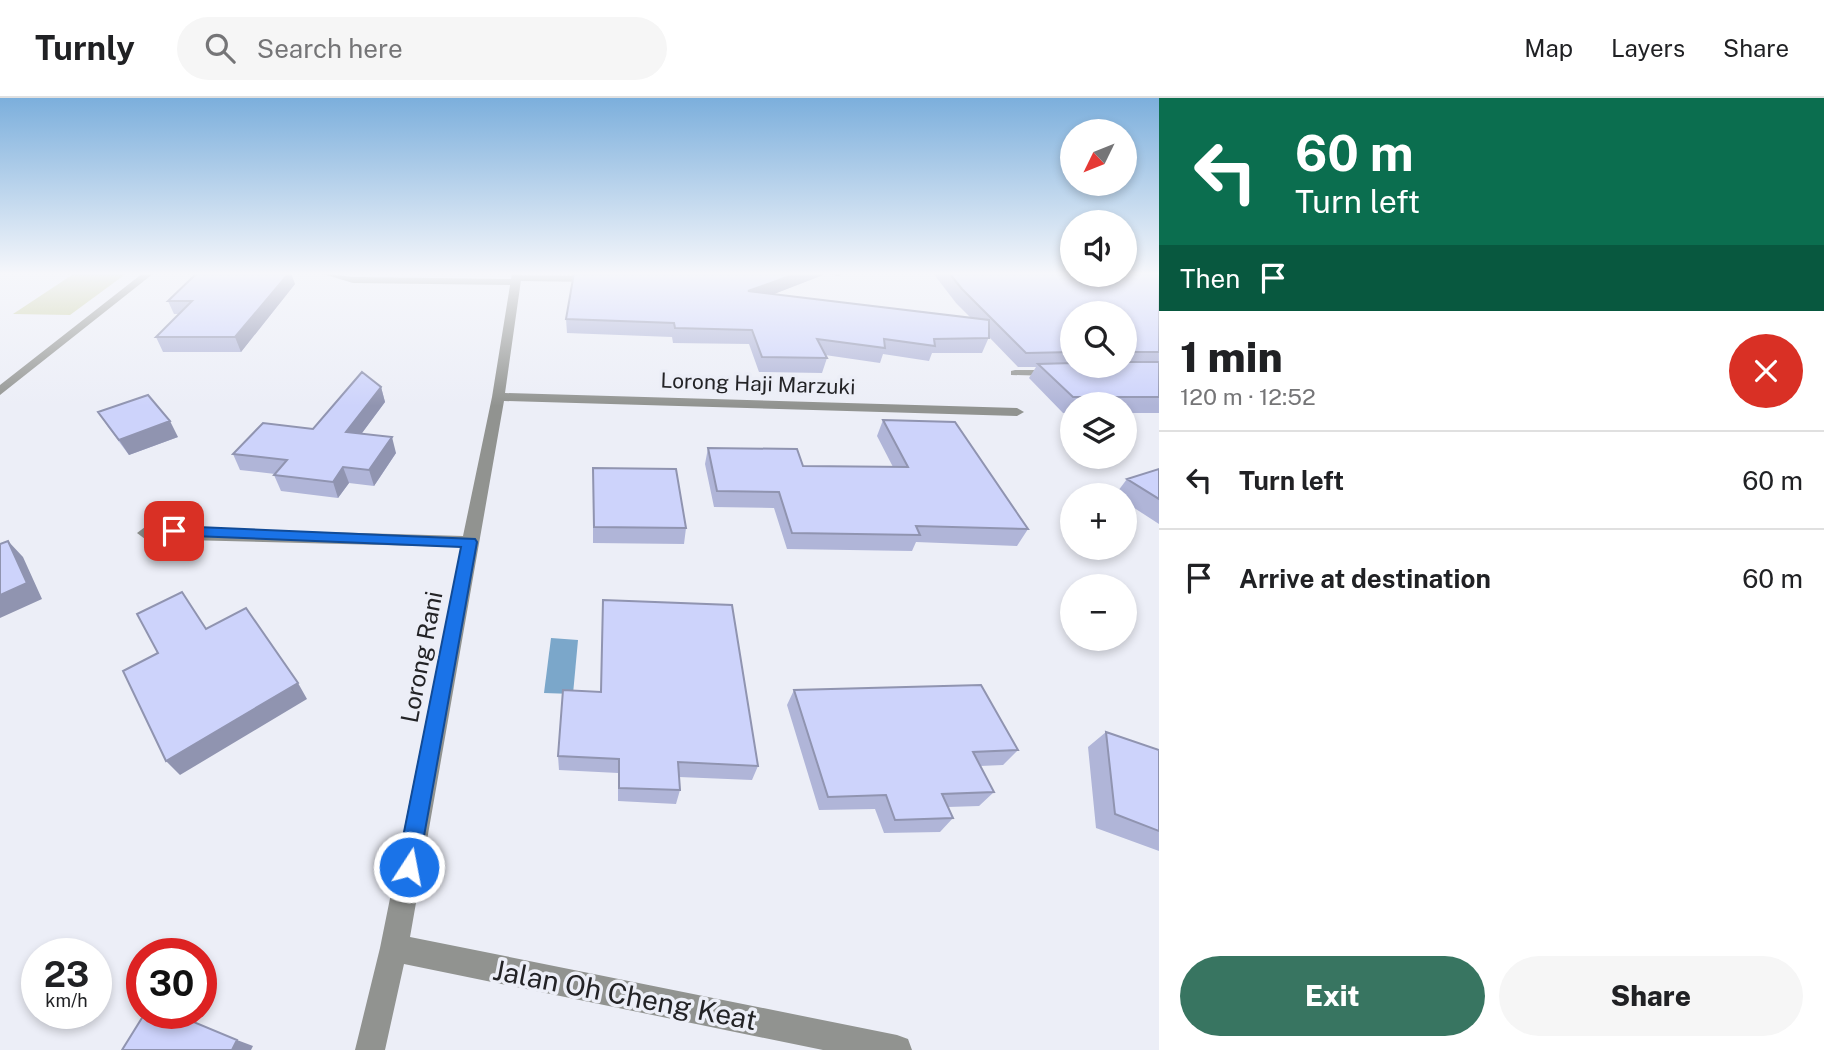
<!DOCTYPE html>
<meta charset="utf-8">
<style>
:root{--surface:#fff;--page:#f6f6f6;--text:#202124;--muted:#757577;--line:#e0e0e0;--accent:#387561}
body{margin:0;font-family:"Public Sans",sans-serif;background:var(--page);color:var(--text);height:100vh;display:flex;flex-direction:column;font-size:26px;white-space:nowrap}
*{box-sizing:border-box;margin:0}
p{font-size:23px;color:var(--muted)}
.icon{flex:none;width:38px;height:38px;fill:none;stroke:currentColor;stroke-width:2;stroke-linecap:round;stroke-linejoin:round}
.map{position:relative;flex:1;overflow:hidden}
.panel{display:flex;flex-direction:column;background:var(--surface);width:665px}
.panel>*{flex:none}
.top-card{background:#0b6e4f;color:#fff;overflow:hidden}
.needle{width:46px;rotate:227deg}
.buttons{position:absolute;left:1060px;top:21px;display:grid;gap:14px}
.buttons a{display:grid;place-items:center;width:77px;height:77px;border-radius:50%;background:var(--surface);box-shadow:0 4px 10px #0003;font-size:35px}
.speed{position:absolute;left:21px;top:840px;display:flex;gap:14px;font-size:35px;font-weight:700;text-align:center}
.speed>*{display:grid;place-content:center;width:91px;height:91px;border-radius:50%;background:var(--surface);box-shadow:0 4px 10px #0003;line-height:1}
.speed small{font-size:18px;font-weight:400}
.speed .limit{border:10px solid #d22;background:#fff;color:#111}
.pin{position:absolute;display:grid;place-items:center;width:60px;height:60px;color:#fff;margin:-30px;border-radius:14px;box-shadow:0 4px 10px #0006}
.me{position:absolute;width:77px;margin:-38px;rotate:11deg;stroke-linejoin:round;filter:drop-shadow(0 0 5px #0008)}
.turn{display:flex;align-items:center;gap:24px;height:147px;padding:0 21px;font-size:32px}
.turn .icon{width:91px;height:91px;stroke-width:2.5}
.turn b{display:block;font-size:49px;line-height:60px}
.then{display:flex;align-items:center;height:66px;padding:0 21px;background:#0003;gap:14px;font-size:26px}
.round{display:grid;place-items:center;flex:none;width:74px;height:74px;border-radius:37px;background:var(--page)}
.overview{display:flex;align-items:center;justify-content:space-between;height:119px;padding:0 21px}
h1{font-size:42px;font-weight:800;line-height:52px}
.action{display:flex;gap:14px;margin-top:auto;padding:14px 21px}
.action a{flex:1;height:80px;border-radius:42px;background:var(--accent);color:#fff;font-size:28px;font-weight:800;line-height:80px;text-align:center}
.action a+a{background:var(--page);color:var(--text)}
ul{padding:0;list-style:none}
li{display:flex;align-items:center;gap:21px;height:98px;padding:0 21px;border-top:2px solid var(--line)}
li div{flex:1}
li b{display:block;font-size:26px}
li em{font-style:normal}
header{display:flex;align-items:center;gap:42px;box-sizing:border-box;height:98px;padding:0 35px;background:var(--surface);border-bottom:2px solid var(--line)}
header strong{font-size:33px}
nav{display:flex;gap:38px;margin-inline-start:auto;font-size:24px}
.search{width:490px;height:63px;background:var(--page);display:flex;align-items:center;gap:18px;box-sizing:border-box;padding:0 24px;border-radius:38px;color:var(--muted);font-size:26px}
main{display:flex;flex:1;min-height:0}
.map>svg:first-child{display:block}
</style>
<header>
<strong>Turnly</strong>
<div class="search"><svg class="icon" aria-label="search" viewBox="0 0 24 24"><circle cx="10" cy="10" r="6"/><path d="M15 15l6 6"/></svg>Search here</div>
<nav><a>Map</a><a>Layers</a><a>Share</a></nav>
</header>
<main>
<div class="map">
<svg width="1159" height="952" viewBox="0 0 1159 952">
<rect width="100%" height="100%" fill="#eceef7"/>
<!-- green -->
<path fill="#cacf9f" d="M 75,175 L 127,175 L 70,217 L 13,216 Z"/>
<!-- water -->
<path fill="#7ba7ca" d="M 551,540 L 578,542 L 573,596 L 544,595 Z"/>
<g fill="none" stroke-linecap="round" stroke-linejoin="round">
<!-- lane -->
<path fill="#919390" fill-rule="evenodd" d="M 320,175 L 353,179 L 514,181 L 517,177 L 595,178 L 599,181 L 595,184 L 519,183 L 516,187 L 353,185 Z
M 824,175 L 843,175 L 839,178 Z
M 1015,272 L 1052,272 L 1057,275 L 1052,278 L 1011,277 L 1011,273 Z"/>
<!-- street -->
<path fill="#919390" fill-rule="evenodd" d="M 143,175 L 154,175 L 0,297 L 0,287 Z
M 512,175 L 522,175 L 505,295 L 1017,310 L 1024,314 L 1017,318 L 504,303 L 410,839 L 897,937 L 908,941 L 912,952 L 823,952 L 404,866 L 385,952 L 355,952 L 380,850 L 461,449 L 145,441 L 137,435 L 145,429 L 463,438 L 492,299 Z"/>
</g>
<!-- wall -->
<path fill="#b0b5d8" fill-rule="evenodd" d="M 933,175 L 1159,175 L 1159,315 L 1125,315 L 1125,306 L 1073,306 L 1073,315 L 1063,315 L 1029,280 L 1036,269 L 1018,269 L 989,239 L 982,255 L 932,255 L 929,263 L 883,256 L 880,265 L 825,257 L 827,260 L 822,275 L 759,274 L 749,246 L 673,245 L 672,239 L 567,235 L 566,221 L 823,177 L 773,196 L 971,220 L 956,205 ZM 1073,215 L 1125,215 L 1125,268 L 1073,268 Z
M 295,186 L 241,254 L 163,254 L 156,239 L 179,216 L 174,216 L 168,203 Z
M 381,289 L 385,304 L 361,336 L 396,355 L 374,388 L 349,385 L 338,400 L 281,393 L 274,377 L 275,376 L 240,372 L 233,356 L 313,331 Z
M 98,314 L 178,339 L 129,357 L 108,329 Z
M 883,322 L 1028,431 L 1017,448 L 916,444 L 912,453 L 787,451 L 774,410 L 714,409 L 705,366 L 708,350 L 803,368 L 893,369 L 877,338 Z
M 1159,371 L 1159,426 L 1125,404 L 1125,397 L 1115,397 L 1127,381 Z
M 593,386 L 686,430 L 684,446 L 593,445 Z
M 794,592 L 1018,652 L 1003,667 L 980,668 L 994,694 L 979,708 L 948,709 L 953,720 L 940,734 L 884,735 L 875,711 L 819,712 L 787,607 Z
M 601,594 L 758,668 L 752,682 L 679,679 L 680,692 L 676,706 L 618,703 L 618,675 L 559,672 L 558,658 Z
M 1106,634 L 1159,652 L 1159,753 L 1096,730 L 1088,649 Z"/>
<!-- shaded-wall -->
<path fill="#9094b0" d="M 289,175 L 291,175 L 295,186 L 241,254 L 235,239 Z
M 798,175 L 824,175 L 823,177 L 746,207 L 748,193 Z
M 381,289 L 385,304 L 351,350 L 346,334 Z
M 170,323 L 178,339 L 129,357 L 119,342 Z
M 392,339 L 396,355 L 374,388 L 369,372 Z
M 343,369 L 349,385 L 338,400 L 333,384 Z
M 8,443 L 23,459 L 42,501 L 0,520 L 0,497 Z
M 298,585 L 307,601 L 180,677 L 166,663 Z
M 237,942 L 253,948 L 251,952 L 232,952 Z"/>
<!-- building -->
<path fill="#cdd3fb" stroke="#9094b0" stroke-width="2" d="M 197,175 L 289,175 L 235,239 L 156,239 L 192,203 L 168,203 Z
M 574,175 L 798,175 L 748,193 L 989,222 L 989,240 L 934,241 L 935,248 L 884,241 L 885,250 L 817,241 L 827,260 L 762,259 L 752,232 L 675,230 L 674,225 L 566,221 Z
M 949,175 L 1073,175 L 1073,177 L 1125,177 L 1125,175 L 1159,175 L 1159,254 L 1125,254 L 1125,215 L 1073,215 L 1073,254 L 1026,255 L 962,191 Z
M 1125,264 L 1159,264 L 1159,299 L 1073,299 L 1038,266 L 1073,265 L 1073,268 L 1125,268 Z
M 362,274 L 381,289 L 346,334 L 392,339 L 369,372 L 343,369 L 333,384 L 274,377 L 287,362 L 233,356 L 263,325 L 313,331 Z
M 148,297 L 170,323 L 119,342 L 98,314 Z
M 883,322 L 955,324 L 1028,431 L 916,428 L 920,437 L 792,435 L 779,394 L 717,393 L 708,350 L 797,351 L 803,368 L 908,369 Z
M 593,370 L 676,371 L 686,430 L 594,429 Z
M 1159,371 L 1159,401 L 1127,381 Z
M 8,443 L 27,485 L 0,497 L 0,446 Z
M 182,494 L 206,531 L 246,510 L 298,585 L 166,663 L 123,573 L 158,555 L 137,516 Z
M 603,502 L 732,507 L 758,668 L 678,664 L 680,692 L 619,690 L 619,661 L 558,658 L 563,592 L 601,594 Z
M 981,587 L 1018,652 L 973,654 L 994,694 L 942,696 L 953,720 L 895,722 L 886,697 L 828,699 L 794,592 Z
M 1106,634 L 1159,652 L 1159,733 L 1115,716 Z
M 145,915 L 172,915 L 237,942 L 232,952 L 122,952 Z"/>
<!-- sky -->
<linearGradient id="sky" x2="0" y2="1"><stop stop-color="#7cafdc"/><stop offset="0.57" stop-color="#f6f7fb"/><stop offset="1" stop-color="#f6f7fb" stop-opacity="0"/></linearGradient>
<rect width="1159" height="308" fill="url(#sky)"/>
<!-- route -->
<path fill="#1a73e8" stroke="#114b97" stroke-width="2" d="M 174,428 L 475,441 L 477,444 L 417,777 L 409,780 L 401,777 L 397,769 L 461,449 L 169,437 L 169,430 Z"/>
<g text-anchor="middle" stroke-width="7" stroke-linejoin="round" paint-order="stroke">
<!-- far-street labels -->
<g font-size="21" fill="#232326" stroke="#eceef7">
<text transform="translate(758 286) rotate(2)" y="7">Lorong Haji Marzuki</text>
</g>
<!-- street labels -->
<g font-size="24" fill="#232326" stroke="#eceef7">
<text transform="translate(422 559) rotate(-79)" y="8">Lorong Rani</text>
</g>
<!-- near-street labels -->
<g font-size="28" fill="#232326" stroke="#eceef7">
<text transform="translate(625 897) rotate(11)" y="10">Jalan Oh Cheng Keat</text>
</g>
</g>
</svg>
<div class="buttons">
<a><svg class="needle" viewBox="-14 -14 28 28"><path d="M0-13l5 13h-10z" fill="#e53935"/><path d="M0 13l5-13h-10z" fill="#757577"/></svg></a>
<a><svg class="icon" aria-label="sound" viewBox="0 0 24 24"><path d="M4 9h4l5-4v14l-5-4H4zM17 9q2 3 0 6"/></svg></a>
<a><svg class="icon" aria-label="search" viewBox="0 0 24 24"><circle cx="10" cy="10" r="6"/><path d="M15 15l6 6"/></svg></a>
<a><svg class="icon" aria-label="layers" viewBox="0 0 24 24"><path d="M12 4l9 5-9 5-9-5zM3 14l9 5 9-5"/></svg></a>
<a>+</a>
<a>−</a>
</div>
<div class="speed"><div>23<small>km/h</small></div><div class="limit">30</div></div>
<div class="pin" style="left:174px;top:433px;background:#d93025"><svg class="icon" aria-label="arrive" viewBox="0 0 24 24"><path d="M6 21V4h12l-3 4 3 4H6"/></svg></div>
<svg class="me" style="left:409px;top:769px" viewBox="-20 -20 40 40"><circle r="17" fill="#1a73e8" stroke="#fff" stroke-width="3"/><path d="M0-11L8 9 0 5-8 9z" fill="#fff"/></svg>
</div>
<section class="panel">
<div class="top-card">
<div class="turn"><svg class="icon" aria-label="left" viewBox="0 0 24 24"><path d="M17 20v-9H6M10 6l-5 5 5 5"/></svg><div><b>60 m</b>Turn left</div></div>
<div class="then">Then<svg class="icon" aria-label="arrive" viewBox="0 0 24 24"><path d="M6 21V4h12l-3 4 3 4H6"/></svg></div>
</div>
<div class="overview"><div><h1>1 min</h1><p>120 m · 12:52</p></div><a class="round" style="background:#d93025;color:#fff"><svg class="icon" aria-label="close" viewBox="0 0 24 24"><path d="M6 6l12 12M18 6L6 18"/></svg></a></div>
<ul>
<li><svg class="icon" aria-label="left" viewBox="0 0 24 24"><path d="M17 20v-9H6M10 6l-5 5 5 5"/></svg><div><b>Turn left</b></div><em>60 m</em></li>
<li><svg class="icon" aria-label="arrive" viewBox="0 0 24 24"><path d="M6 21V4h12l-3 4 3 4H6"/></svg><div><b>Arrive at destination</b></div><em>60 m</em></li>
</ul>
<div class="action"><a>Exit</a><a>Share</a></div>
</section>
</main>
